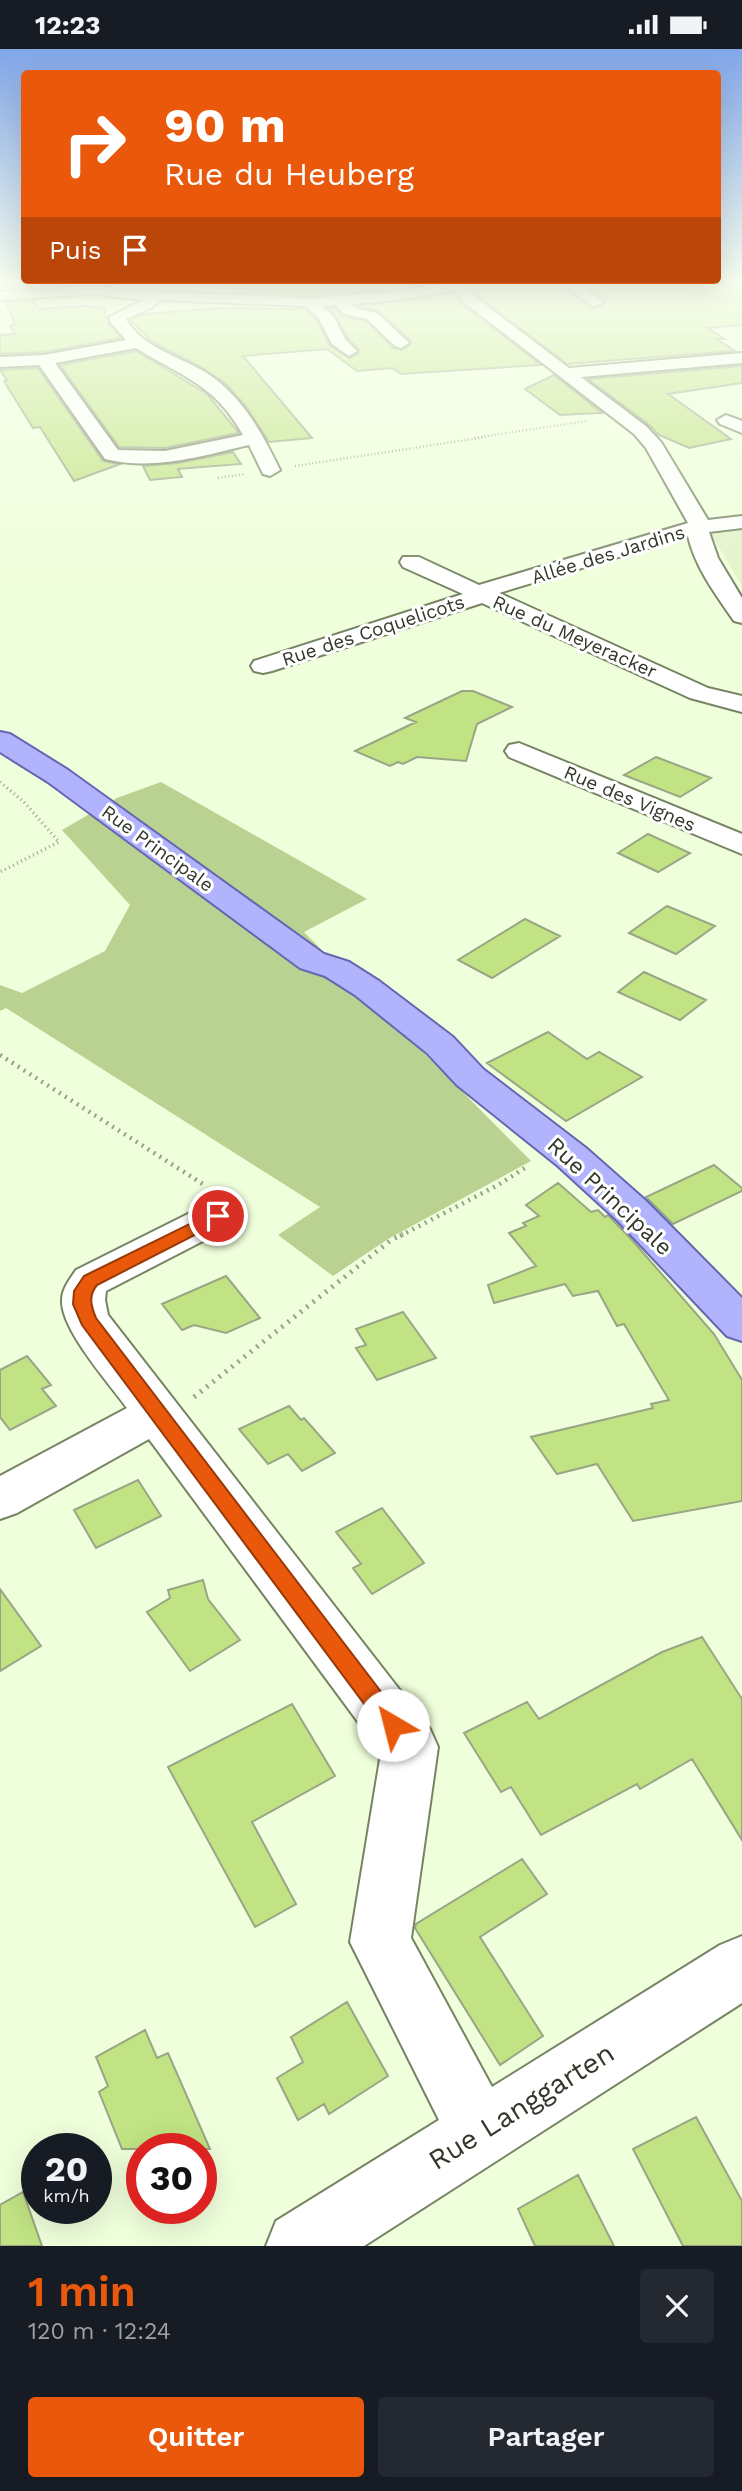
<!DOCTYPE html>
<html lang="fr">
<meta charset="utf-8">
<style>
:root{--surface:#171b24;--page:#242831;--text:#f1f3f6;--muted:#9ea1a6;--accent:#ea580c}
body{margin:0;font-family:"Work Sans",sans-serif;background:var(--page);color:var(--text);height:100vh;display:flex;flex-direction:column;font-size:26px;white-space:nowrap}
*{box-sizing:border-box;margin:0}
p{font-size:23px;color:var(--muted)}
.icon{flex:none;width:38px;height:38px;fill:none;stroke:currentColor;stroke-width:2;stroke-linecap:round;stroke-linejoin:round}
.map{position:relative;height:2197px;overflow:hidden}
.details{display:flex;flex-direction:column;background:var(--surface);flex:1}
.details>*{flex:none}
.banner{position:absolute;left:21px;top:21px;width:700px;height:214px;border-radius:7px;box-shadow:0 7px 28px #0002;background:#ea580c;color:#fff;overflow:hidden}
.speed{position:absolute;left:21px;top:2084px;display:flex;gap:14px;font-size:35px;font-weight:700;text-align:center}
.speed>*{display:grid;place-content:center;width:91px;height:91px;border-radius:50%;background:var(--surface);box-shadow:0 7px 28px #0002;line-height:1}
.speed small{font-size:18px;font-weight:400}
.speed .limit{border:10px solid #d22;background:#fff;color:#111}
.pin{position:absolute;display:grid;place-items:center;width:60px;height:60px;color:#fff;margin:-30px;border:4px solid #fff;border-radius:50%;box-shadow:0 2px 7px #0007}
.me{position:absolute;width:77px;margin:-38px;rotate:323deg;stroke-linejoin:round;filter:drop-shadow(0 0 5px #0008)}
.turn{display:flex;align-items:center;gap:24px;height:147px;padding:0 28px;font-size:32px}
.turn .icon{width:91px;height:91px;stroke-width:2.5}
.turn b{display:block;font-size:49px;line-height:60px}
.then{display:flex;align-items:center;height:66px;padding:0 28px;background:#0003;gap:14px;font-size:26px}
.round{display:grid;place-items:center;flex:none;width:74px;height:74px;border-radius:7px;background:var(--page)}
.summary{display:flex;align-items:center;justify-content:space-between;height:119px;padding:0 28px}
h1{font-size:42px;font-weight:600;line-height:52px;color:var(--accent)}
.action{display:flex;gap:14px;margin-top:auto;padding:14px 28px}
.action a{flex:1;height:80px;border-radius:7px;background:var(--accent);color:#fff;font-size:28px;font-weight:600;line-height:80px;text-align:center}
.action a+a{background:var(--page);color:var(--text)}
.status{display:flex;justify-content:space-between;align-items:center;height:49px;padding:0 35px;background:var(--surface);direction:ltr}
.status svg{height:19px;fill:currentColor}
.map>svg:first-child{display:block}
</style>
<div class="status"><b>12:23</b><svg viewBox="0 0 49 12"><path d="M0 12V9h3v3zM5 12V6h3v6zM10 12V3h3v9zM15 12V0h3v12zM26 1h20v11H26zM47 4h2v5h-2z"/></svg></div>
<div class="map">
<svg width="742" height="2197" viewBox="0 0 742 2197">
<rect width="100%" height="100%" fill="#f0ffdb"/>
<!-- built -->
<path fill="#e2f3c8" d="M 742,480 L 742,537 L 711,485 Z"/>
<!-- green -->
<path fill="#b9d191" d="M 161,733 L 367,850 L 304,883 L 531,1112 L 388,1190 L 333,1227 L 278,1186 L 320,1158 L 6,959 L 0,962 L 0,936 L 22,944 L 105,902 L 130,856 L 62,781 L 117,749 Z"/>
<!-- building -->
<path fill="#c1e383" stroke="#99a685" stroke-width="2" d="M 222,235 L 424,235 L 397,240 L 310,246 L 240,244 Z
M 472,235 L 560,235 L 589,258 L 595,260 L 604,255 L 605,251 L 584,235 L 730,235 L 742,240 L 742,276 L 707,279 L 725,290 L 717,290 L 735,302 L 567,315 L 477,246 L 470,238 Z
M 453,244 L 463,256 L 541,316 L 401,325 L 392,319 L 357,322 L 327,300 L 243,307 L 312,389 L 269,393 L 245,356 L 225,334 L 201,318 L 154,294 L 130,271 L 145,265 L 216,259 L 305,260 L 317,272 L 330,297 L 350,309 L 358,304 L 359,300 L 347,288 L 336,267 L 328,259 L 334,259 L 343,268 L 366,272 L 393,299 L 402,301 L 410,296 L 411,292 L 379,262 L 357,257 Z
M 33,251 L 39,260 L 86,257 L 105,259 L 104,268 L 108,267 L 108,274 L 121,289 L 44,303 L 0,305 L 0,286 L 15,285 L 10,277 L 15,275 L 6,253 Z
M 136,302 L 207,345 L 239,384 L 165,399 L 119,398 L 60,316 Z
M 742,317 L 742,334 L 668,345 L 731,390 L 689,399 L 659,386 L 648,375 L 588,330 Z
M 38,319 L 103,412 L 120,415 L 74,432 L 40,378 L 33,379 L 4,332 L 7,331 L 0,321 Z
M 554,326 L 602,364 L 560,366 L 525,340 Z
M 233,403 L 241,415 L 178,420 L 182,428 L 150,431 L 143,417 L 178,414 Z
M 462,642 L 473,642 L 512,658 L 477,675 L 466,712 L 417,708 L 403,715 L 398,713 L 390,717 L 355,702 L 416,673 L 405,669 Z
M 656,708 L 711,729 L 680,748 L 624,726 Z
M 648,785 L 690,804 L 658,823 L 618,804 Z
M 667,857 L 715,877 L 676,905 L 629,884 Z
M 525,870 L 560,887 L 492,929 L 458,911 Z
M 644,923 L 706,951 L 680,971 L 618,943 Z
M 548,983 L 587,1010 L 599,1003 L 642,1028 L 566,1072 L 487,1014 Z
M 714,1116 L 742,1139 L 742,1142 L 673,1175 L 646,1148 Z
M 558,1134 L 591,1163 L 598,1161 L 605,1168 L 608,1166 L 632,1191 L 714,1285 L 742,1331 L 742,1452 L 633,1472 L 597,1415 L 557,1425 L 531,1388 L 653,1359 L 651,1355 L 669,1351 L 624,1275 L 617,1277 L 598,1242 L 573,1247 L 565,1235 L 494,1254 L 488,1236 L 536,1217 L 509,1184 L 526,1177 L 523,1174 L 539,1167 L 526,1156 Z
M 226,1227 L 260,1269 L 226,1284 L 194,1276 L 182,1281 L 162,1255 Z
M 403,1263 L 436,1309 L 377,1331 L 356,1299 L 366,1296 L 356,1280 Z
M 27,1307 L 51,1336 L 42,1340 L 56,1357 L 10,1381 L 0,1368 L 0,1321 Z
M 289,1357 L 301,1371 L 304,1369 L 335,1404 L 302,1422 L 288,1405 L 268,1415 L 239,1380 Z
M 138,1431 L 161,1467 L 96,1499 L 74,1461 Z
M 382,1459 L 424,1514 L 372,1545 L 353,1519 L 361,1515 L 336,1483 Z
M 203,1531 L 208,1550 L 240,1591 L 190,1622 L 147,1563 L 170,1549 L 168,1541 Z
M 0,1540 L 41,1597 L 0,1622 Z
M 702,1588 L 742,1650 L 742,1791 L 692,1710 L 640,1740 L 637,1735 L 541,1786 L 511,1738 L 501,1743 L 464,1684 L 527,1653 L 539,1670 L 662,1603 Z
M 292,1655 L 335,1727 L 252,1773 L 296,1855 L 255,1878 L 168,1718 Z
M 522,1810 L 547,1845 L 480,1888 L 543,1987 L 500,2016 L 415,1879 L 416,1875 Z
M 347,1953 L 388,2027 L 329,2065 L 324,2055 L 298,2071 L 277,2029 L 303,2013 L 291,1988 Z
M 145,1981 L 157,2009 L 168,2004 L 210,2100 L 122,2100 L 99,2043 L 108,2037 L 96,2008 Z
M 696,2068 L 742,2152 L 742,2197 L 683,2197 L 633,2100 Z
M 578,2126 L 614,2197 L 535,2197 L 518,2160 Z
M 23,2143 L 42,2197 L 0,2197 L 0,2156 Z"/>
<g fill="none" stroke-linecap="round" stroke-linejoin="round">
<!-- minor casing -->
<g stroke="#778464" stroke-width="4">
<path id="minor" d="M 438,235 L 469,235 L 467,238 L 475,248 L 569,319 L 742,304 L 742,314 L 581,328 L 646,377 L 661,393 L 708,471 L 742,467 L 742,479 L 709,483 L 718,509 L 742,549 L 742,574 L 734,572 C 716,546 695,518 688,487 L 499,544 L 708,639 L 742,647 L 742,663 L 690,649 L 482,554 L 272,622 L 263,624 L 254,622 L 251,617 L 254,612 L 463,545 L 403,518 L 400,513 L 403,508 L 419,508 L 479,536 L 688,474 L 646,399 L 634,385 L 465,254 L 454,241 L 397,251 L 350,255 L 354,259 L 377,264 L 409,294 L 401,299 L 395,297 L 367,270 L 344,265 L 335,256 L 322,257 L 334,268 L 345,290 L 357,302 L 349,307 L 332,295 L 319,270 L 306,257 L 161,251 L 151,259 L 126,270 C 142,300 184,308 211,327 C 244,350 263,386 280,421 L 270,427 L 263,425 L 249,396 C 202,407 153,422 105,410 L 39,316 L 0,318 L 0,308 L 44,306 L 126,291 L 110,272 L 110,268 L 143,251 L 94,245 L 0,251 L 0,243 L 94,237 L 133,242 L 310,249 L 397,243 ZM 136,299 C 182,328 214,334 243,386 L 165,402 L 118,401 L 55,314 Z
M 563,235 L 580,235 L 603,253 L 596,257 L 591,256 Z
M 726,366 L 742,372 L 742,384 L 720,375 L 717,371 Z
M 519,694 L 742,785 L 742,805 L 509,708 L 505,702 L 509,696 Z
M 218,1153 L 232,1157 L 238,1167 L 232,1177 L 106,1242 L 105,1251 L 108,1266 L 430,1680 L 438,1698 L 411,1889 L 492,2038 L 720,1896 L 742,1887 L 742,1954 L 364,2197 L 266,2197 L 276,2172 L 439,2071 L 350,1893 L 381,1704 L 149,1390 L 17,1464 L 0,1470 L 0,1427 L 127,1359 C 109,1334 61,1281 62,1251 C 62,1240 70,1230 76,1221 L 204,1157 Z"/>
</g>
<!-- major casing -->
<g stroke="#6367b1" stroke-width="4">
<path id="major" d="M 0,683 L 10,685 L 68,721 L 324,905 L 349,913 L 379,932 L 453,988 L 483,1020 L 586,1099 L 646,1152 L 742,1249 L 742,1292 L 727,1287 L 618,1172 L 558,1117 L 457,1036 L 427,1004 L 355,946 L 325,927 L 300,919 L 48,733 L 0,703 Z"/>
</g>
<!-- path-far4 -->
<path stroke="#98a289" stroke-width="2" stroke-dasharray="1 2.5" stroke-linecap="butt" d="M 474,389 L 587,372"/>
<!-- path-far3 -->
<path stroke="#98a289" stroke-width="2.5" stroke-dasharray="1 2.5" stroke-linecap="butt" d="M 295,417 L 486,388
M 218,429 L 245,425"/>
<!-- path-far2 -->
<path stroke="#98a289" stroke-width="3.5" stroke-dasharray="1 3.5" stroke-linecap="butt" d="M 0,733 L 24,753 L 59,793 L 0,823"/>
<!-- path-far1 -->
<path stroke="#98a289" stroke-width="4.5" stroke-dasharray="2 5" stroke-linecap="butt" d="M 0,1006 L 206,1137
M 400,1187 L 498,1136 L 528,1117"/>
<!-- path -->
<path stroke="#98a289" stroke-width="5" stroke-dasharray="2 6" stroke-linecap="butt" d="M 194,1348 L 391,1191 L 403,1185"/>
<!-- minor -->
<use href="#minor" fill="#fff" fill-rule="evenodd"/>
<!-- major -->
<use href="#major" fill="#b1b3fc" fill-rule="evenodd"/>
</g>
<!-- sky -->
<linearGradient id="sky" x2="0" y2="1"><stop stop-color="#81a6e8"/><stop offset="0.43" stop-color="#f8ffef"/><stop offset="1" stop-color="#f8ffef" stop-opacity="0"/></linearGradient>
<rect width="742" height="543" fill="url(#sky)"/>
<!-- route -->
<path fill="#ea580c" stroke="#983908" stroke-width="2" d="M 218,1161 L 224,1163 L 226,1167 L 224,1171 L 97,1236 C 88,1247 91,1257 96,1269 L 401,1669 L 404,1676 L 401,1683 L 393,1686 L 385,1683 L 82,1276 L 73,1255 L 74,1242 L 84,1227 Z"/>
<g text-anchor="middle" stroke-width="6" stroke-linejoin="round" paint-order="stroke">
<!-- far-street labels -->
<g font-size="19" fill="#33382a" stroke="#fff">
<text transform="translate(608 505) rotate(-17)" y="7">Allée des Jardins</text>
<text transform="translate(373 581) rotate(-18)" y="7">Rue des Coquelicots</text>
<text transform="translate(575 587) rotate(24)" y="7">Rue du Meyeracker</text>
<text transform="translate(630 749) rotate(23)" y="7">Rue des Vignes</text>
<text transform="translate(158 799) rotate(36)" y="7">Rue Principale</text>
</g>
<!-- street labels -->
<g font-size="23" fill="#33382a" stroke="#fff">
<text transform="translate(610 1147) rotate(43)" y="8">Rue Principale</text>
</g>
<!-- near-street labels -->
<g font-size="28" fill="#33382a" stroke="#fff">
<text transform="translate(521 2057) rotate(-32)" y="10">Rue Langgarten</text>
</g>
</g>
</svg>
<div class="speed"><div>20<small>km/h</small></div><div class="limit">30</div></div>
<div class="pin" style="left:218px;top:1167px;background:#d93025"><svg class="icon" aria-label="arrive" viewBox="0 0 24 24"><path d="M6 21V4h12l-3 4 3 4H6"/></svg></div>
<svg class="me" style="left:393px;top:1676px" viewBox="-20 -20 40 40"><circle r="19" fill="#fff"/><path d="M0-13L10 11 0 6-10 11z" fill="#ea580c"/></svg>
<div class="banner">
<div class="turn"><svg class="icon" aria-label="right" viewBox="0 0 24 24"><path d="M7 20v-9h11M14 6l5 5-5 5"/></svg><div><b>90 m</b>Rue du Heuberg</div></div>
<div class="then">Puis<svg class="icon" aria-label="arrive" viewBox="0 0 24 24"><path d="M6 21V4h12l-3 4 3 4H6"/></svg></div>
</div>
</div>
<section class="details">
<div class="summary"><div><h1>1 min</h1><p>120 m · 12:24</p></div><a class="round"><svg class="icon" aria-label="close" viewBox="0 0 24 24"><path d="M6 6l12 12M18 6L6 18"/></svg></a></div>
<div class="action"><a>Quitter</a><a>Partager</a></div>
</section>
